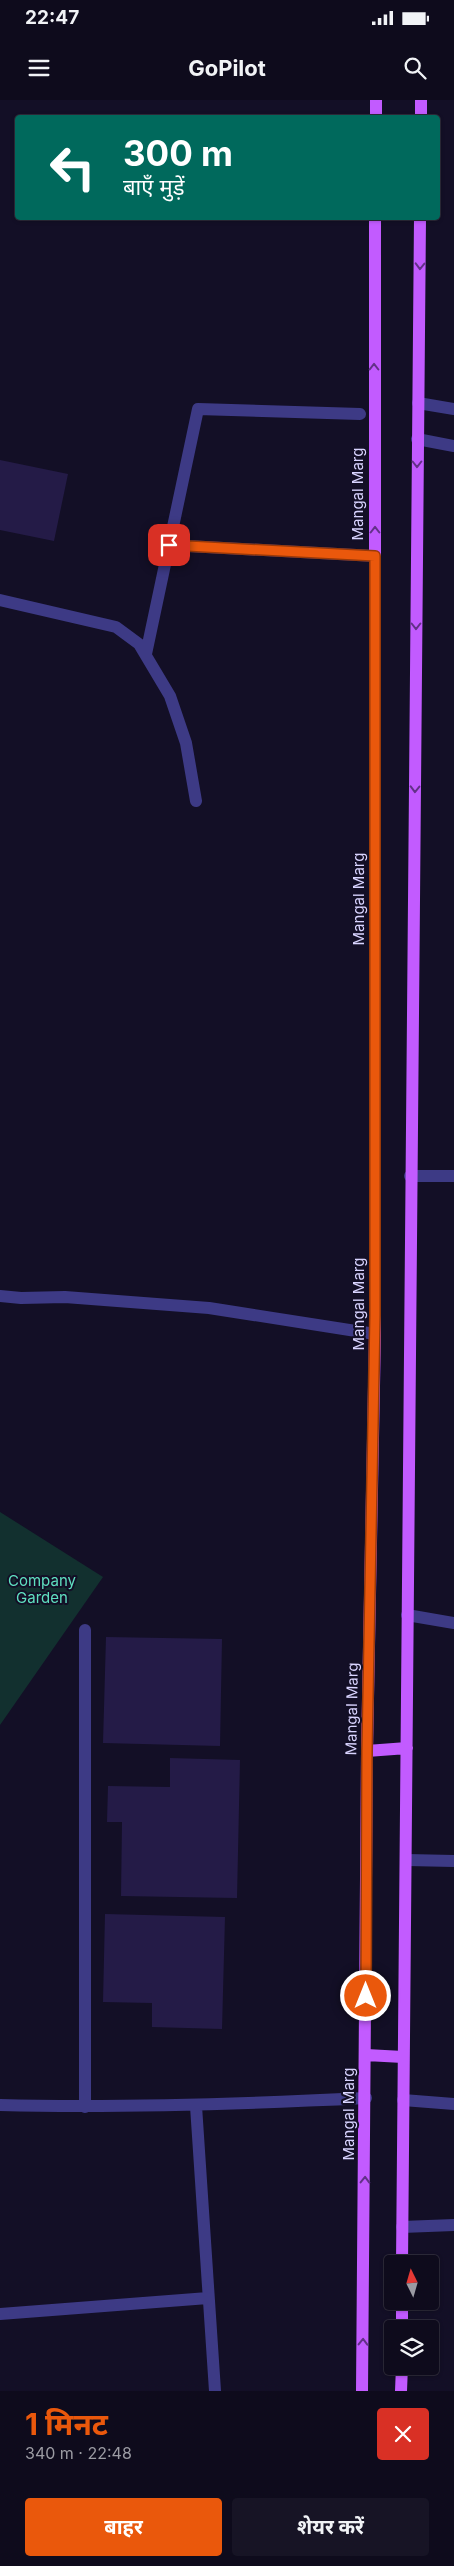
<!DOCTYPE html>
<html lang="hi">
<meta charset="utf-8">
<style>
:root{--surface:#0e0b1c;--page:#171425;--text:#f1f3f6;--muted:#9b9ba3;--line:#2e2b3b;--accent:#ea580c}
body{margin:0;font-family:Inter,"Noto Sans Devanagari",sans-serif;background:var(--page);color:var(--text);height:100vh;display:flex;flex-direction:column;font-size:19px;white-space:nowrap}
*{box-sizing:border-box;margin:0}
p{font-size:16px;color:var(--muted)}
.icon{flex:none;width:28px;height:28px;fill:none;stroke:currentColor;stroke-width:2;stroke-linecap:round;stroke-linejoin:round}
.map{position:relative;height:2291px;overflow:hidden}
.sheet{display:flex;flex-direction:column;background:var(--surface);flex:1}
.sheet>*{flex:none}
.guide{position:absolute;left:15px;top:15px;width:425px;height:105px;border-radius:5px;box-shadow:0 1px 4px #0004,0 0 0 1px var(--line);background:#00695c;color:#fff;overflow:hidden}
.needle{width:32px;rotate:355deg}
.buttons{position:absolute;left:384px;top:2155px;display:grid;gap:10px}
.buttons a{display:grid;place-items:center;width:55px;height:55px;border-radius:5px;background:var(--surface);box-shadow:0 1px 4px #0004,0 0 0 1px var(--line);font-size:25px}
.pin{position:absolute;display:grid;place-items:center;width:42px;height:42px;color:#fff;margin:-21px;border-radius:10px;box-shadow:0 2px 8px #0006}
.me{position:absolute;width:55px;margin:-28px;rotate:0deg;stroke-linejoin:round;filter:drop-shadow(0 0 4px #0008)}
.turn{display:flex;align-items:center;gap:18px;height:105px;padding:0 25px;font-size:22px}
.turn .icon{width:65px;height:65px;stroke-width:2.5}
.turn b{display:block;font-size:35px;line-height:42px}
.round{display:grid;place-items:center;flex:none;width:52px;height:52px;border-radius:5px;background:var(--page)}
.overview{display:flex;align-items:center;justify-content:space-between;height:85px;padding:0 25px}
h1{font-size:30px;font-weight:700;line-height:38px;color:var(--accent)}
.cta{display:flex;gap:10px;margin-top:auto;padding:10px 25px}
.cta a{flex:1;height:58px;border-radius:5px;background:var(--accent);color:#fff;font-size:20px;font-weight:700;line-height:58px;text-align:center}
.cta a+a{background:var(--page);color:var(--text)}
.status{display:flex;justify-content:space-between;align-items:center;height:35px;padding:0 25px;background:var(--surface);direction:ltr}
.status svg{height:14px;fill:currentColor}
header{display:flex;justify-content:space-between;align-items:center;height:65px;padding:0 25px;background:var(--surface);font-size:22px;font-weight:700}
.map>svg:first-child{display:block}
</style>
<div class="status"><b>22:47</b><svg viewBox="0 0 49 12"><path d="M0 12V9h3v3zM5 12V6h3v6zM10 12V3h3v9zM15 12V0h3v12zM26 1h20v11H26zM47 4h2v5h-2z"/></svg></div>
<header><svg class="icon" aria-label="menu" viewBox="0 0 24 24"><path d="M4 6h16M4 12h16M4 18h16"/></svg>GoPilot<svg class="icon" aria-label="search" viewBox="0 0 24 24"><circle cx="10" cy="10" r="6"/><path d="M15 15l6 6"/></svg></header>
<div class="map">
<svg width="454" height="2291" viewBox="0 0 454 2291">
<rect width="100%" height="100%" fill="#130f26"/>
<!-- green -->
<path fill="#12302f" d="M 0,1412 L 103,1477 L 0,1625 Z"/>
<!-- building -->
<path fill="#241b47" d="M 0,360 L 68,374 L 54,441 L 0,430 Z
M 106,1537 L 222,1539 L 220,1646 L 103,1643 Z
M 170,1658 L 240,1660 L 237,1798 L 121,1796 L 122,1722 L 107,1722 L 108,1686 L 170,1687 Z
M 105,1814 L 225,1817 L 222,1929 L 152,1927 L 152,1903 L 103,1902 Z"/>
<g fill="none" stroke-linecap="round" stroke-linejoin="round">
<!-- minor -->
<path stroke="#3d3a85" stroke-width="12" d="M 418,303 L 454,309
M 417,339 L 454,346
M 169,445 L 375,456
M 0,500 L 116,527 L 139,544 L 170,596 L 186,643 L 196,701
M 146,554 L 198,309 L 360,314
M 410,1076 L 454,1076
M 0,1196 L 21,1198 L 65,1197 L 209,1208 L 375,1234
M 407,1515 L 454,1523
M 407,1760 L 454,1761
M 403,2000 L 454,2004
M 0,2005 C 122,2008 244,2004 366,1998
M 196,2006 L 215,2291
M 85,2007 L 85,1530
M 402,2127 L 454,2125
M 0,2214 L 208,2198"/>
<!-- major -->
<path stroke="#c25bff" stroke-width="12" d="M 376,0 L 376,18
M 421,18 L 421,0
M 367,1651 L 407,1648
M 366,1955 L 403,1957
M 402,2164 L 420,118
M 402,2229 L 402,2201
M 362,2291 L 367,1651 L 375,1234 L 375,118
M 401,2291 L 402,2266"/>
</g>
<!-- one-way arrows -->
<defs><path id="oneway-chevron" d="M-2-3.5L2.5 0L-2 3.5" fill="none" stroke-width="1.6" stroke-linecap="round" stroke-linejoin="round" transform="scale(1.25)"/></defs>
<g stroke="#623188">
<use href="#oneway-chevron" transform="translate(420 166) rotate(91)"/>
<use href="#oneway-chevron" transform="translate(374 267) rotate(-90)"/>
<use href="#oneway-chevron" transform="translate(417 364) rotate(90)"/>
<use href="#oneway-chevron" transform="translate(375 430) rotate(-90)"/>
<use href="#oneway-chevron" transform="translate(416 526) rotate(90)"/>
<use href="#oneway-chevron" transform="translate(415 689) rotate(91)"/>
<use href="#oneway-chevron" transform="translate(365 2080) rotate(-89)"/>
<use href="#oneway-chevron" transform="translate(363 2242) rotate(-89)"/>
</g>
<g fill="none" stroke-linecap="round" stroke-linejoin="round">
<!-- route casing -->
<g stroke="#983908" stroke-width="12">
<path id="route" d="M 169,445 L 375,456 L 375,1215 L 367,1651 L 366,1896"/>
</g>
<!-- route -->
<use href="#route" stroke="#ea580c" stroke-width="9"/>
</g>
<g text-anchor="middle" stroke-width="4" stroke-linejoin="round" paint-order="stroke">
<!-- street labels -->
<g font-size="15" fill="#d9d4ff" stroke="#130f26">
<text transform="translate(358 394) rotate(-90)" y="5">Mangal Marg</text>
<text transform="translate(359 799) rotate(-90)" y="5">Mangal Marg</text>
<text transform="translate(359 1204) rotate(-90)" y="5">Mangal Marg</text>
<text transform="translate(352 1609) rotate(-89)" y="5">Mangal Marg</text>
<text transform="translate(349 2014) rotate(-90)" y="5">Mangal Marg</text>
</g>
<!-- park labels -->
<g font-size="15" fill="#5fe0c0" stroke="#130f26">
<text x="42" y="1486">Company<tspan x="42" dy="17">Garden</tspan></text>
</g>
</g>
</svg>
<div class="buttons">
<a><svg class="needle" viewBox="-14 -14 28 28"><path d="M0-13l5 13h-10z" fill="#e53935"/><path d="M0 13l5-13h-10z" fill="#9b9ba3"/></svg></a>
<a><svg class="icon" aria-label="layers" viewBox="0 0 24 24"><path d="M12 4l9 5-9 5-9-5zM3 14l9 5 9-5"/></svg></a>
</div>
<div class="pin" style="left:169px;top:445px;background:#d93025"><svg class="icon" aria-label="arrive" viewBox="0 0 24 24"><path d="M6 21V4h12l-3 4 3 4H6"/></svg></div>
<svg class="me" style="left:366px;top:1896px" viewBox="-20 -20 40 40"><circle r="17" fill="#ea580c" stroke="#fff" stroke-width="3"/><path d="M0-11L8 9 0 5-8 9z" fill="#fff"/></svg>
<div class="guide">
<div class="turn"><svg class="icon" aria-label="left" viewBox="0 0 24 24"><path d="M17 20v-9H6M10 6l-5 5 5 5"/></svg><div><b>300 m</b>बाएँ मुड़ें</div></div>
</div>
</div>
<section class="sheet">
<div class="overview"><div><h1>1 मिनट</h1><p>340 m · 22:48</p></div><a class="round" style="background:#d93025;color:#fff"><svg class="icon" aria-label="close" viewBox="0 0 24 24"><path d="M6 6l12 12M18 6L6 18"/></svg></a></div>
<div class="cta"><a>बाहर</a><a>शेयर करें</a></div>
</section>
